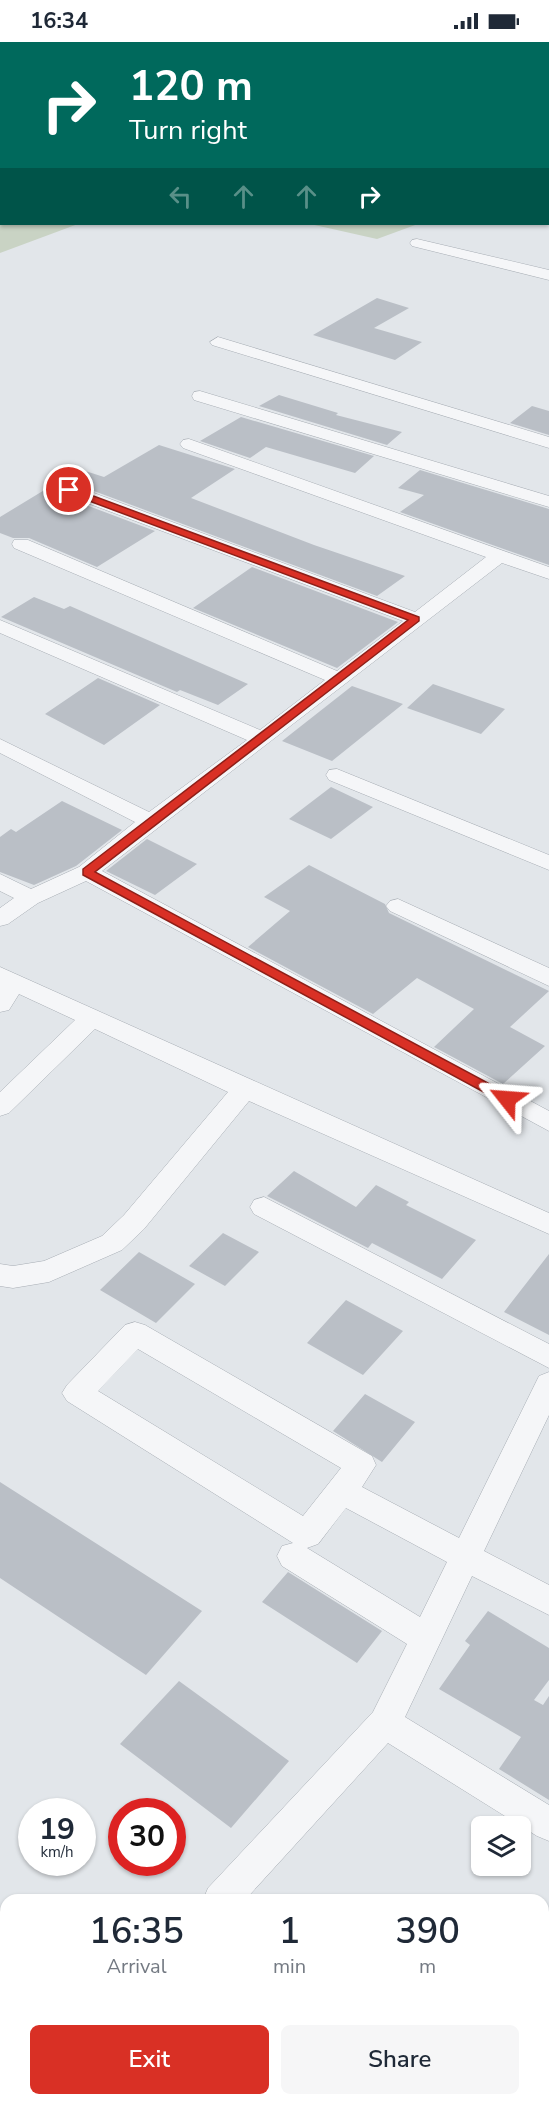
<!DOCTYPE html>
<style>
:root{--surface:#fff;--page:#f6f6f7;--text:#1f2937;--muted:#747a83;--accent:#d93025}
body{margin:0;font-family:"Nunito Sans",sans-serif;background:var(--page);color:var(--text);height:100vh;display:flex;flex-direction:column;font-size:22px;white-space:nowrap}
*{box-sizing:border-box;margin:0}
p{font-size:20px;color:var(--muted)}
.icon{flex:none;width:33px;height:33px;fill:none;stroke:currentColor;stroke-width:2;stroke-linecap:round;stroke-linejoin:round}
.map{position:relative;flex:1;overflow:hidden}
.details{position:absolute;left:0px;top:1852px;width:549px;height:212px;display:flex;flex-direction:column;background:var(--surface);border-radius:18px 18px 0 0;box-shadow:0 2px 4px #0004}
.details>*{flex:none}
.banner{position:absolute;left:0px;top:0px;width:549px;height:183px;box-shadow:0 2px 4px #0004;background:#00695c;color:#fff;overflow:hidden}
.buttons{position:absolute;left:471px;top:1774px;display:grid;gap:12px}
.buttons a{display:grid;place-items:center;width:60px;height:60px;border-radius:9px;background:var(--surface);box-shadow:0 2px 4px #0004;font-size:30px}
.speed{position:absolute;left:18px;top:1756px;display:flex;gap:12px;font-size:30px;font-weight:700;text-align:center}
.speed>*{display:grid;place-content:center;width:78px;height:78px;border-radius:50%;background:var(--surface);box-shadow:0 2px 4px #0004;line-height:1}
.speed small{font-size:15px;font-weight:400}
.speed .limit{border:9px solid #d22;background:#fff;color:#111}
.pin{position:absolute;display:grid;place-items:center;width:51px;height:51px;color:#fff;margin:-26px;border:3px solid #fff;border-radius:50%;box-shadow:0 2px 6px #0007}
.me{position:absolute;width:66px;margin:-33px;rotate:298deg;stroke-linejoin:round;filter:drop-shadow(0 0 4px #0008)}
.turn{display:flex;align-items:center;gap:21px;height:126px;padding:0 30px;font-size:27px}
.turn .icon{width:78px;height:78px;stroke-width:2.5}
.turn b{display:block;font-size:42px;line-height:51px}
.lanes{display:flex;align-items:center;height:57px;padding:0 30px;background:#0003;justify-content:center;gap:30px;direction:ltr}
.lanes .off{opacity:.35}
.eta{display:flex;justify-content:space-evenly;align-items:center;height:102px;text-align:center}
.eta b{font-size:36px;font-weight:600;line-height:42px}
.cta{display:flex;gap:12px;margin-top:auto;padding:12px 30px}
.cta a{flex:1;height:69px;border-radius:9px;background:var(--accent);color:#fff;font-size:24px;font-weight:600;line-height:69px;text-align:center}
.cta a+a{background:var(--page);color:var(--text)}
.status{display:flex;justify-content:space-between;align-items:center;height:42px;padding:0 30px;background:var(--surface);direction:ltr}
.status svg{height:16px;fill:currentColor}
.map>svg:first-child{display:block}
</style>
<div class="status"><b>16:34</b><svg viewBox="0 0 49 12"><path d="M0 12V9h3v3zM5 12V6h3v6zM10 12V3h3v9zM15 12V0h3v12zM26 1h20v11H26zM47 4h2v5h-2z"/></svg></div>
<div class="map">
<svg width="549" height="2063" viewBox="0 0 549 2063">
<rect width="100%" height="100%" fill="#e2e6ea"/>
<!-- green -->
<path fill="#c9d3c4" d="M 0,0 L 549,0 L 549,131 L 548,2 L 2,2 L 2,182 L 78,182 L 0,211 Z
M 310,182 L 418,182 L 377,197 Z"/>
<!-- building -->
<path fill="#babfc6" d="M 377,256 L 409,266 L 374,286 L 422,300 L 395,318 L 313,293 Z
M 279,353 L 338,371 L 336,373 L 402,390 L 387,403 L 259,364 Z
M 532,364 L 549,369 L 549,393 L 510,381 Z
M 241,375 L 374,414 L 355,431 L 266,405 L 250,416 L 200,399 Z
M 159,403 L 235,427 L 191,456 L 314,503 L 405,534 L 377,554 L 75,442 L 63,442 L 58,449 L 62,454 L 155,489 L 97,525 L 29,496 L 13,496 L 0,491 L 0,475 L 79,427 L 104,435 Z
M 420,428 L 549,467 L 549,523 L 400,470 L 424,453 L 398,446 Z
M 252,525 L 398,580 L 337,626 L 193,566 Z
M 34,555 L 64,567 L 70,564 L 248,642 L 218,663 L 180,648 L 177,650 L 1,575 Z
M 98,636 L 160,663 L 104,703 L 45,672 Z
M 433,642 L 505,667 L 481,692 L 407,666 Z
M 352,644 L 403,662 L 332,719 L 282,699 Z
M 331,745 L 373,765 L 331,797 L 289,777 Z
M 62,759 L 122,788 L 76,824 L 34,843 L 0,830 L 0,795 L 11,787 L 16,790 Z
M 147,797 L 197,822 L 155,853 L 106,829 Z
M 309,823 L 385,862 L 389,871 L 549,949 L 510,985 L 545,1004 L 503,1042 L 434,1005 L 474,967 L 417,936 L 373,972 L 248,905 L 290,869 L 264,855 Z
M 294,1129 L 356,1165 L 376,1143 L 409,1160 L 406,1163 L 476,1198 L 442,1237 L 372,1201 L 368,1206 L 267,1154 Z
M 223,1191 L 259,1210 L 225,1244 L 189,1224 Z
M 139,1210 L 195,1242 L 156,1281 L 100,1248 Z
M 549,1212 L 549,1293 L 504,1270 Z
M 346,1258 L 403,1289 L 363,1333 L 307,1301 Z
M 365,1352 L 415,1380 L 382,1420 L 333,1389 Z
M 0,1440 L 202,1569 L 146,1633 L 0,1536 Z
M 288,1530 L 382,1589 L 357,1621 L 262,1560 Z
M 488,1569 L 549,1606 L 549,1638 L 534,1658 L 543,1663 L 549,1654 L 549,1758 L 499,1727 L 521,1695 L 439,1647 L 470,1603 L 465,1599 Z
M 179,1639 L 289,1719 L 231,1786 L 120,1702 Z"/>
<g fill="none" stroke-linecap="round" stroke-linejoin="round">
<!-- minor casing -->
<g stroke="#a7adb4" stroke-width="1">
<path id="minor" d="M 320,0 L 338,0 L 319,2 Z
M 407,0 L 419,0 L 406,2 Z
M 548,44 L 549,44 L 549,52 L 548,52 Z
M 0,62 L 2,62 L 2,70 L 0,70 Z
M 2,84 L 2,93 L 0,93 L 0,85 Z
M 417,197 L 549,228 L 549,238 L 412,204 L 410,201 L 412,198 Z
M 218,295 L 549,395 L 549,406 L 212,303 L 210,300 Z
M 200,349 L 549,454 L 549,465 L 194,358 L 192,354 L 194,350 Z
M 189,397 L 549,525 L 549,537 L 502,521 L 102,829 L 549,1069 L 549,1089 L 86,839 L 38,861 L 8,882 L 0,884 L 0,866 L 14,856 L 0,849 L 0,832 L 31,847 L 79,825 L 135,780 L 0,711 L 0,697 L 149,770 L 247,698 L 0,591 L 0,578 L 260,688 L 325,638 L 14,506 L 12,502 L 14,498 L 28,498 L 337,629 L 403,579 L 63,452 L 60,448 L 63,444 L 75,444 L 415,570 L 486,515 L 183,406 L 180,402 L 183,398 Z
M 337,727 L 549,813 L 549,828 L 329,738 L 326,733 L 329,728 Z
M 398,857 L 549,926 L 549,944 L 390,869 L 386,864 L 390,859 Z
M 0,925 L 549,1171 L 549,1192 L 249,1059 L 144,1187 L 122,1208 L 49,1240 L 13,1246 L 0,1244 L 0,1222 L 13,1224 L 44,1219 L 102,1194 L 124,1173 L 228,1050 L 95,987 L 9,1071 L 0,1074 L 0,1050 L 75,978 L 19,952 L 9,968 L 0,970 Z
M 264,1155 L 549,1302 L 549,1326 L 254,1172 L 250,1165 L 254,1158 Z
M 135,1280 L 145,1283 L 372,1414 L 376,1423 L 362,1445 L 459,1496 L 539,1334 L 549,1330 L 549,1373 L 484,1509 L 549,1543 L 549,1573 L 472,1534 L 405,1675 L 549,1763 L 549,1799 L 537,1794 L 388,1701 L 245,1858 L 203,1858 L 208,1846 L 373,1670 L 407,1602 L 282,1524 L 277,1514 L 282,1504 L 293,1501 L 67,1359 L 62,1351 L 67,1343 L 125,1283 ZM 138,1307 L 341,1426 L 303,1474 L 98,1349 ZM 346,1466 L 447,1520 L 420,1575 L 307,1506 L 318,1502 Z
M 6,2055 L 6,2058 L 45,2058 L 43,2063 L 3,2063 Z"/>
</g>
<!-- minor -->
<use href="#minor" fill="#f5f6f8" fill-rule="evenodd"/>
</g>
<!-- route -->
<path fill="#d93025" stroke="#8d1f18" stroke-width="1.5" d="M 65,446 L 72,446 L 419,575 L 419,579 L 95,830 L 512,1054 L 512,1060 L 502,1060 L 83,833 L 83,827 L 408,578 L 65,450 Z"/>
</svg>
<div class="buttons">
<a><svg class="icon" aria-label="layers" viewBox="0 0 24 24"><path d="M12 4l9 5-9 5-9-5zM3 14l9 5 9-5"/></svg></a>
</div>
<div class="speed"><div>19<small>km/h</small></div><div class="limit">30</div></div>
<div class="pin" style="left:69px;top:448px;background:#d93025"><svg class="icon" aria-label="arrive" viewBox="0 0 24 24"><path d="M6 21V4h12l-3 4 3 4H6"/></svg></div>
<svg class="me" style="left:507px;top:1057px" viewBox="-20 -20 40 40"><path d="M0-17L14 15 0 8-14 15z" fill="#d93025" stroke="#fff" stroke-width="4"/></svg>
<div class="banner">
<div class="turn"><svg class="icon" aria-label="right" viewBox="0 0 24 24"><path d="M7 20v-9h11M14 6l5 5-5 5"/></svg><div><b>120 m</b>Turn right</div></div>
<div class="lanes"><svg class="icon off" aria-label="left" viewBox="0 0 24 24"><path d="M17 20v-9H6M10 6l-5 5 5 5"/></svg><svg class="icon off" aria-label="ahead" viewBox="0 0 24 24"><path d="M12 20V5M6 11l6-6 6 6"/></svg><svg class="icon off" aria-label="ahead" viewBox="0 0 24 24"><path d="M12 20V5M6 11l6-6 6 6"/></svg><svg class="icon" aria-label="right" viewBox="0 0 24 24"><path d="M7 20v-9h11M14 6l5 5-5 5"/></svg></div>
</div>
<section class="details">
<div class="eta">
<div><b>16:35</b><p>Arrival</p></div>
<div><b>1</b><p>min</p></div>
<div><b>390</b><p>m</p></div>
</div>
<div class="cta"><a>Exit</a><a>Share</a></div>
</section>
</div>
